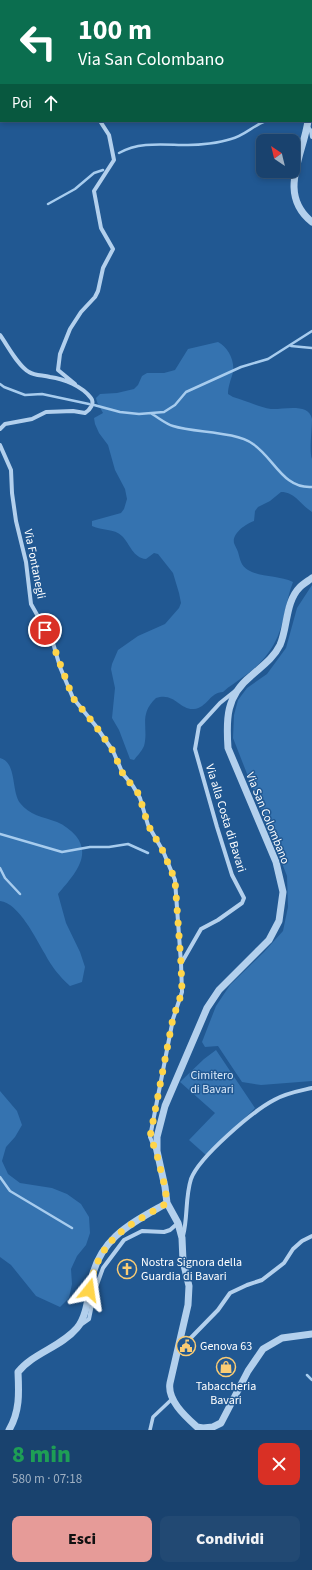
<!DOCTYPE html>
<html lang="it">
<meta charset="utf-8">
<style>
:root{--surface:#19426e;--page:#224973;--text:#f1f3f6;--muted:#9fb0c2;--line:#375b81;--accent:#e69b98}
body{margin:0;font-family:"Source Sans 3",sans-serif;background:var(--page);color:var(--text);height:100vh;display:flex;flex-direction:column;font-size:15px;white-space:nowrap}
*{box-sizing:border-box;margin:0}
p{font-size:13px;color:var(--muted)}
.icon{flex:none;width:22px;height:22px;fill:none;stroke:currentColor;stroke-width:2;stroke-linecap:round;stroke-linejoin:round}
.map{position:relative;height:1430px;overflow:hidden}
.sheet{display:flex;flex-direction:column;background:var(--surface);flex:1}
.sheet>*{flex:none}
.hud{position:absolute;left:0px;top:0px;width:312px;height:122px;box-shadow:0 2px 6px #0003,0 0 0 1px var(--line);background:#0b6e4f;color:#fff;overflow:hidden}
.needle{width:26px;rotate:325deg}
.buttons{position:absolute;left:256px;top:134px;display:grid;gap:8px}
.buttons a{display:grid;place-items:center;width:44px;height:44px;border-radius:8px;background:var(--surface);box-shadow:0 2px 6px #0003,0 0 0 1px var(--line);font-size:20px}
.pin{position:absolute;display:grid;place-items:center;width:34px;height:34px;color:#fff;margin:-17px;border:2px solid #fff;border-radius:50%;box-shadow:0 1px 4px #0007}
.me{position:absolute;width:44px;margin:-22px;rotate:15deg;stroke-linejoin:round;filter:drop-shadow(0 0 3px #0008)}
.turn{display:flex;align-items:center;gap:14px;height:84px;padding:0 12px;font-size:18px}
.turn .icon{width:52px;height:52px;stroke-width:2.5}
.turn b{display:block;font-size:28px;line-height:34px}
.then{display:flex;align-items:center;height:38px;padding:0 12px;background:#0003;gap:8px;font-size:15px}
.round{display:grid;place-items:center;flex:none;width:42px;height:42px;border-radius:8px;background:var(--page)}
.summary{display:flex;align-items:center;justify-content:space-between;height:68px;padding:0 12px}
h1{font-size:24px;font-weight:800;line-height:30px;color:#1e9e55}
.primary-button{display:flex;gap:8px;margin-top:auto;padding:8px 12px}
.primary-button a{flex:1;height:46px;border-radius:8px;background:var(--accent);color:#111;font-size:16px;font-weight:800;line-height:46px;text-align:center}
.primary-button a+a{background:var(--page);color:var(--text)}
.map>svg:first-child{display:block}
</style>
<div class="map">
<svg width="312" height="1430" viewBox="0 0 312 1430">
<rect width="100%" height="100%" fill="#215892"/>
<!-- green -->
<path fill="#3573b0" d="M 218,342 C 228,347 235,361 233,372 C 231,380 228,386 228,394 L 233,397 C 245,400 258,407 271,409 C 282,410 309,402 312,419 C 312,429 309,452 312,459 L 312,512 C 301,505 295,492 281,492 L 270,501 L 258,507 L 255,511 L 254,521 C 246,524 232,533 234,543 C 235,546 237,549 238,552 C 240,559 241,566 248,570 C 262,578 279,575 293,582 C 285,602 285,625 274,644 C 267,657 255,669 243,677 C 237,682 229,686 223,692 C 210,692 207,708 194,709 C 179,710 175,692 156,698 C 138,715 149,728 144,746 C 142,751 137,756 134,760 L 130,759 L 119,730 L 112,718 L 115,688 L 111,669 L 112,664 L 118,650 L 138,636 L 165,624 L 179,608 L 181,603 L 179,593 L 173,573 L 158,554 L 154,553 L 146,559 C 133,558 130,544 122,536 C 114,528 102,531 92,526 L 92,521 L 121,513 L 124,509 L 127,499 L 125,489 L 115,470 L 108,445 L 99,433 L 95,424 L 94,418 L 103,413 L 97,402 L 96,398 L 100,394 L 117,393 L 134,389 L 138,385 L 142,376 L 147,373 L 164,373 L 175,370 L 188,349 Z
M 312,585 L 312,1081 L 261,1085 L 242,1082 L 218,1046 L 205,1047 L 202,1042 L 216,1006 L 230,985 L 264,952 L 283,931 L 288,907 L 287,876 L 233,738 L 234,715 L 238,700 L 247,688 L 267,674 L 286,648 L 297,608 Z
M 0,758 C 17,762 11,791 20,803 C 29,815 43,817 57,822 C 64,825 71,830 76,836 C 93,857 71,878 58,894 L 66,923 L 80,952 L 85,967 L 82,982 L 70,986 C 60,977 51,966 45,954 C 36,939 19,903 0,901 Z
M 216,1050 L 255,1108 L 207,1156 L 189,1140 L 215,1113 L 180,1082 L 204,1059 Z
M 0,1091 L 17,1111 L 22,1125 L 15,1137 L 6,1147 L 2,1161 L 8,1174 L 20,1183 L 52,1188 L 67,1194 L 81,1204 L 89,1217 L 90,1233 L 86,1245 L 77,1256 L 71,1269 L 72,1284 L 69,1298 L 60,1307 L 36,1296 L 11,1265 L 0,1257 Z"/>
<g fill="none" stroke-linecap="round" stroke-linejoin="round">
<!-- stream -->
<path stroke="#a7ccee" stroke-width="2.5" d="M 27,1 L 29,0
M 0,21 L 1,20
M 119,153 C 140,141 165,145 188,145 C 200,145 219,143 231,139 C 244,136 254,125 266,121
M 48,204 L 75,189 L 94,173 L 103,170
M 291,346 L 312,348
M 0,384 L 4,387 L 25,395 L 42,394 L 89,404
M 94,405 L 120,412 L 139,414 L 164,412 L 175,405 L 186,392 L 241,367 L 268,359 L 312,331
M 152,414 C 159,418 166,424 173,426 C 195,433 235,431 253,444 C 274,458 283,489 312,487
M 0,834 L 62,852 L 90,847 L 109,847 L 128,844 L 148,853
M 0,868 L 5,878 L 20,894
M 0,1177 L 10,1191 L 72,1228
M 307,1375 L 312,1380"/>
<!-- pedestrian -->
<path stroke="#b3d0ed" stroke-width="3.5" d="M 150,1430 L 153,1417 L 172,1399"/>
<!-- minor -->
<path stroke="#b3d0ed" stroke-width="4" d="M 19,0 L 20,1
M 232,0 L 232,1
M 307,126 L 311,131 L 312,137
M 0,335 C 8,346 18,366 29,372 C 35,376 43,375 50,377 C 64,379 82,386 91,398 C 95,403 90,410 85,413 L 73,411 L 46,412 L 32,419 L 5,424 L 0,429
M 75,384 L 58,370 L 60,354 L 70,329 L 81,312 L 95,297 L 98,291 L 103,268 L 113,249 L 101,228 L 94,191 L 114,160 L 109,135 L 100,121
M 0,445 L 11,470 L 12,493 L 16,521 L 26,562 L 31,604 L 53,643 L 60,667 L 73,698 L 95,725 L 113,751 L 123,774 L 133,786 L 140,798 L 148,825 L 163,851 L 175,880 L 181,963 L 182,992 L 173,1019 L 150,1137 L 155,1149
M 182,962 L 201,929 L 218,920 L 242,903 L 244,898 L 232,875 L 217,827 L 195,749 L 199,726 L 220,703 L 235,691
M 183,1236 C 188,1217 185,1198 191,1179 C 199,1157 253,1111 274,1100 C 286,1093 299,1091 312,1088
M 79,1326 L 89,1319 L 95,1290 L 103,1268 L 124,1240 L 142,1231 L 164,1232 L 170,1230 L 178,1223
M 178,1351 L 218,1310 L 230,1293 L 247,1285 L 262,1280 L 284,1263 L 293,1249 L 302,1241 L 312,1236"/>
<!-- tertiary -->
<path stroke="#b3d0ed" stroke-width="7" d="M 215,0 L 216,1
M 308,121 C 303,156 277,194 312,222
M 312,578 C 308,581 303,584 300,587 C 285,602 288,627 280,645 C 273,659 262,666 251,676 C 226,696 226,719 228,748 L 276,862 L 283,892 L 279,921 L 269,940 L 219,990 L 207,1008 L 165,1106 L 157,1137 L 157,1151 L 165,1187 L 167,1203 L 178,1223 L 182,1238 L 183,1261 L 189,1286 L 188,1305 L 170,1383 C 167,1400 185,1416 197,1427 L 203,1428 L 213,1427 L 221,1423 L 248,1371 L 263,1349 L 282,1338 L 312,1334
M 9,1430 C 20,1411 19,1393 18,1372 C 33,1353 61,1347 77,1328 C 87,1316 88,1296 91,1281 C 100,1237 132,1223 167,1203"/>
</g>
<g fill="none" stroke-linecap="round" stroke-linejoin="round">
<!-- route -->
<path stroke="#ffd54a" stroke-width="7" stroke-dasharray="0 12.6" d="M 45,630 L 52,642 L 73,698 L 95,725 L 113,751 L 123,774 L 138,793 L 140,798 L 148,825 L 163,851 L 175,880 L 181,963 L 182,992 L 173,1018 L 150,1137 L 156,1151 L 165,1187 L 167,1203 C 125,1228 100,1237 89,1290"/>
</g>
<!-- icons -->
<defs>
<g id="church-ring" transform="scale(1)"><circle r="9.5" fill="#215892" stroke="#facc74" stroke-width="1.5"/><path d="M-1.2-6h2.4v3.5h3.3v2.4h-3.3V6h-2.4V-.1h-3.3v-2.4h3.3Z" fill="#facc74"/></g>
<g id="civic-ring" transform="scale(1)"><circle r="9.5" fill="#215892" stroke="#facc74" stroke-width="1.5"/><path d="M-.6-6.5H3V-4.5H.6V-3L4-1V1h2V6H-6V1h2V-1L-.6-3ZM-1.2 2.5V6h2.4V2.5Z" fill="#facc74"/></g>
<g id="shop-ring" transform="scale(1)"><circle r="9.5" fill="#215892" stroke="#facc74" stroke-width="1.5"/><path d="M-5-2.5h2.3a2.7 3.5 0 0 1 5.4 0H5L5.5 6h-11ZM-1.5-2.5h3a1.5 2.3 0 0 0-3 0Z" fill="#facc74"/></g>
</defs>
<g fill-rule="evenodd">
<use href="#church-ring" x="127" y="1269"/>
<use href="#civic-ring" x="186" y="1346"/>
<use href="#shop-ring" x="226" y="1367"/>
</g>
<g text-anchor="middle" stroke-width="3" stroke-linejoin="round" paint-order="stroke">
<!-- street labels -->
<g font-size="12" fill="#fff" stroke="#215892">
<text transform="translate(35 564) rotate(79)" y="4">Via Fontanegli</text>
<text transform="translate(226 818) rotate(73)" y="4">Via alla Costa di Bavari</text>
<text transform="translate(268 818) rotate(68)" y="4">Via San Colombano</text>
</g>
<!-- park labels -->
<g font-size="12" fill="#d9e9fa" stroke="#215892">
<text x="212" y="1079">Cimitero<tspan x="212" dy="14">di Bavari</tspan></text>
</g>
<!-- poi labels -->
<g font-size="12" fill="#fff" stroke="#215892" text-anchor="start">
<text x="141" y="1266">Nostra Signora della<tspan x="141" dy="14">Guardia di Bavari</tspan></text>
<text x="200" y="1350">Genova 63</text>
<text x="226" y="1390" text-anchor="middle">Tabaccheria<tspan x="226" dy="14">Bavari</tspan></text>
</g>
</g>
</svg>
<div class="buttons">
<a><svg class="needle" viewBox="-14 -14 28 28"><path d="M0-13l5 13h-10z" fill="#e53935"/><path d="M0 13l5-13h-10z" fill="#9fb0c2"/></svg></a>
</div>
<div class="pin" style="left:45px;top:630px;background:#d93025"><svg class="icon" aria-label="arrive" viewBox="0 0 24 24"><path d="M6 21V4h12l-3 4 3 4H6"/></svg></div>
<svg class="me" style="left:89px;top:1290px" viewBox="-20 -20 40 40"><path d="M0-17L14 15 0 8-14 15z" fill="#ffd54a" stroke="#fff" stroke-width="4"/></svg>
<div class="hud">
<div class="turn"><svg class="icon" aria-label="left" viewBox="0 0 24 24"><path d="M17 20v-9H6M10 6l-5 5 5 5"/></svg><div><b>100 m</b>Via San Colombano</div></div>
<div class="then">Poi<svg class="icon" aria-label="ahead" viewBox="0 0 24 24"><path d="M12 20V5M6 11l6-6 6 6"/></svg></div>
</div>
</div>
<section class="sheet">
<div class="summary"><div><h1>8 min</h1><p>580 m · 07:18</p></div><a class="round" style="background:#d93025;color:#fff"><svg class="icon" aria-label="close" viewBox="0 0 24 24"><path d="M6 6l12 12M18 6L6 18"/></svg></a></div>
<div class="primary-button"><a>Esci</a><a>Condividi</a></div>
</section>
